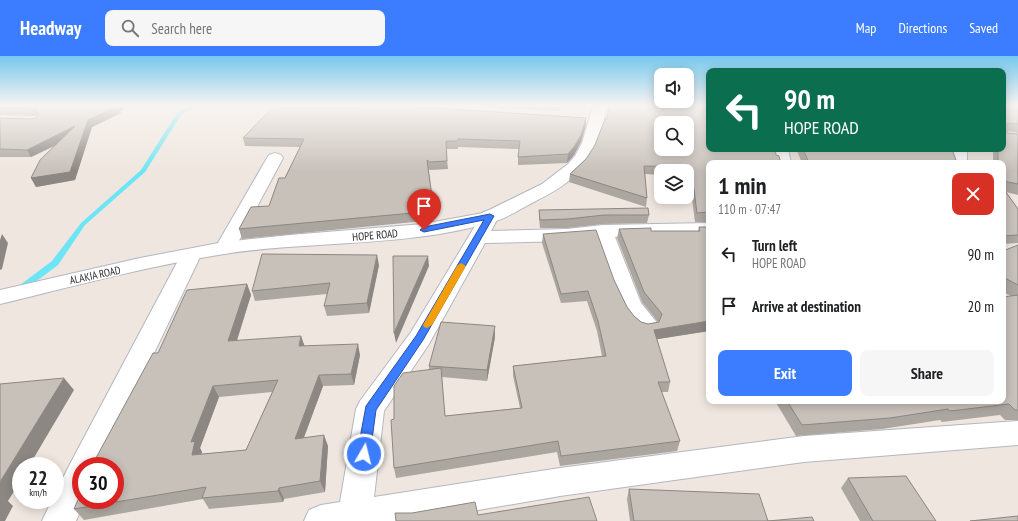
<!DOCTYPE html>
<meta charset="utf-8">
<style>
:root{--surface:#fff;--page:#f6f6f6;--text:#202124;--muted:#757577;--accent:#3c7cff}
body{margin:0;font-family:"PT Sans Narrow",sans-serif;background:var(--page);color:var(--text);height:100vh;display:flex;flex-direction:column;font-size:15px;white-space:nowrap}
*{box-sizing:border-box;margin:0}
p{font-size:13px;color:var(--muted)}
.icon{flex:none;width:22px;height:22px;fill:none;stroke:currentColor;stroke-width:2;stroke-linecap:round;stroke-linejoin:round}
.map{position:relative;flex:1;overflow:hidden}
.side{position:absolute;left:706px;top:104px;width:300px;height:244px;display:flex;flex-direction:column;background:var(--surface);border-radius:8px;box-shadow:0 2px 10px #0003}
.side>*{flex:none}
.top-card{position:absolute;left:706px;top:12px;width:300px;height:84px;border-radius:8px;box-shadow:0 2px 10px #0003;background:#0b6e4f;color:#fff;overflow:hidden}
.controls{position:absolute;left:654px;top:12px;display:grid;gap:8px}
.controls a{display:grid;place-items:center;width:40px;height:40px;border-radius:8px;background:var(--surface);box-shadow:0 2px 10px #0003;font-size:20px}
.speed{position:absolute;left:12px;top:401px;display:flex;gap:8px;font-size:20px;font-weight:700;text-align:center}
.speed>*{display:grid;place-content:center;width:52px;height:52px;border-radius:50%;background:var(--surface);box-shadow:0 2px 10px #0003;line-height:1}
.speed small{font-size:10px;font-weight:400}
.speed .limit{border:6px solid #d22;background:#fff;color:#111}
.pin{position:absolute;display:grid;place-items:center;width:34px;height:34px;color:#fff;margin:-41px -17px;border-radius:50% 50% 50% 0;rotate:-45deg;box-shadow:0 0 4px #0007}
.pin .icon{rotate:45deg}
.me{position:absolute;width:44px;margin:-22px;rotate:8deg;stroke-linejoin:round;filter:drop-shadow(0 0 3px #0008)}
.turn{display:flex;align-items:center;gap:14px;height:84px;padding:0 12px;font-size:18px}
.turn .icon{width:52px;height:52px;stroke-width:2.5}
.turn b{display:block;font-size:28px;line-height:34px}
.round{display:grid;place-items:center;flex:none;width:42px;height:42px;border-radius:8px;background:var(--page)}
.headline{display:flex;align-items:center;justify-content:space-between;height:68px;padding:0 12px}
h1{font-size:24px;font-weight:600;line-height:30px}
.button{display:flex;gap:8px;margin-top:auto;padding:8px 12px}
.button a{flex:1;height:46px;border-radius:8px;background:var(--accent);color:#fff;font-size:16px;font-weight:600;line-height:46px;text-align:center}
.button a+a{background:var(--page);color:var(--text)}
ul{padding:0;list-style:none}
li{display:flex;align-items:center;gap:12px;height:52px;padding:0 12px}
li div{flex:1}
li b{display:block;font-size:15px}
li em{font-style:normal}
header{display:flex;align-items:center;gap:24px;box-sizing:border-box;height:56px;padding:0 20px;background:var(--accent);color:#fff}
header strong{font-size:19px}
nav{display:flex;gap:22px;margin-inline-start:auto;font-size:14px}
.search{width:280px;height:36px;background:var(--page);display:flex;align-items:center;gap:10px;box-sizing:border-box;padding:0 14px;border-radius:8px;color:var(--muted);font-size:15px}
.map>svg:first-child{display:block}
</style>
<header>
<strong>Headway</strong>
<div class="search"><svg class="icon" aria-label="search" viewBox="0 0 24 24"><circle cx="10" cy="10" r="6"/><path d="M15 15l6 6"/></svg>Search here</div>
<nav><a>Map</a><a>Directions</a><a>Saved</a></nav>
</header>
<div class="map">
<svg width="1018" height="465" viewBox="0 0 1018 465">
<rect width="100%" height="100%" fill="#efe6df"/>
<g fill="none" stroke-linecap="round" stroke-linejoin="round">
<!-- stream -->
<path fill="#6ce5f6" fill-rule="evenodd" d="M 192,50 L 198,50 L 181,59 L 145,116 L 85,169 L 58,209 L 22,236 L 16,236 L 15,234 L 16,232 L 52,205 L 81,167 L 141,114 L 177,57 Z"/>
<!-- street casing -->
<g stroke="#b3b7c1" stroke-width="2">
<path id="street" d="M 772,93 L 788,93 L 791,107 L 775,107 Z
M 951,93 L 967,93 L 967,107 L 951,107 Z
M 275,97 L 281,99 L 283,102 L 235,192 L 232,196 L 225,198 L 218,196 L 215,192 L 267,102 L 269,99 Z
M 490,154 L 497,156 L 499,160 L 491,175 L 567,173 L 603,169 L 709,167 L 709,179 L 615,181 L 641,247 L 659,269 L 655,275 C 650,276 646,278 640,275 C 621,267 603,202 596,182 L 567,185 L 485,187 L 429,288 L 384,355 L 374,441 L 560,412 L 804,380 L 1018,365 L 1018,389 L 804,406 L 560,440 L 414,465 L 304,465 L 309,454 L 321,449 L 340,446 L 356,353 L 360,345 L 411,276 L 481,160 L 483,156 Z
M 191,193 L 198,195 L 201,199 L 100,410 L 81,410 L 81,444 L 85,444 L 76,465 L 42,465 L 52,444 L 55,444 L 55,438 L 70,408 L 181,199 L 184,195 Z"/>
</g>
<!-- secondary casing -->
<g stroke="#b3b7c1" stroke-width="2">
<path id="secondary" d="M 593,50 L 607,50 C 603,71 597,93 584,110 C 571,127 551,137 532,147 C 520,153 509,161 496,165 C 408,192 314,184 224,198 C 149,210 74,230 0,248 L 0,234 L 140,202 L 224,186 L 290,179 L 423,168 L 483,157 L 542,128 L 568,108 L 575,100 L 582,87 Z"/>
</g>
<!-- street -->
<use href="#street" fill="#fff" fill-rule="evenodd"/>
<!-- secondary -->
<use href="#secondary" fill="#fff" fill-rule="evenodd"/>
</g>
<!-- wall -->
<path fill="#aca6a0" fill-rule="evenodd" d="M 0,50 L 129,50 L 120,55 L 121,57 L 92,71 L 75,124 L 36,131 L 31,122 L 54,90 L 31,101 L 0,101 L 0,62 L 31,63 L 36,62 L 38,60 L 35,60 L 0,59 Z
M 473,50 L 562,50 L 558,55 Z
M 1003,50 L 1018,50 L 1018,77 L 1007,75 L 1007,77 L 1018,78 L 1018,139 L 1006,136 L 1018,153 L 1018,187 L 1003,188 L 1003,107 L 993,107 L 993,93 L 1003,93 Z
M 284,51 L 349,52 L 586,69 L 581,86 L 574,99 L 567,107 L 518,109 L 518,101 L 519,93 L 458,91 L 458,93 L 446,93 L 448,113 L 430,114 L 428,112 L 434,164 L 242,183 L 239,173 L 269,150 L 285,122 L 300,91 L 245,90 L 243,82 Z
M 798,93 L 952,93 L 957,107 L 802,107 L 797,95 Z
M 776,99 L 709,107 L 709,166 L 695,166 L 689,120 L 687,120 L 687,115 L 661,115 L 661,119 L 645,118 L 647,142 L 646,151 L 569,126 L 570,118 L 586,103 Z
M 539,154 L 649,159 L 647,167 L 603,168 L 567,172 L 540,172 L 539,162 Z
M 699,171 L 709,275 L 657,283 L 670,326 L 668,336 L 661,336 L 680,385 L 677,395 L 560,410 L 557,396 L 396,422 L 394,412 L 394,363 L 429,314 L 429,310 L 495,281 L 487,325 L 442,321 L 445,360 L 520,352 L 513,320 L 513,310 L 602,300 L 597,275 L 587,245 L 561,247 L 542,187 L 543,178 L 614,224 L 627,251 L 634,260 L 641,266 L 648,268 L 658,266 L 642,246 L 617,182 L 619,173 L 651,175 L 698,175 Z
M 1018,189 L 1018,364 L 1005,364 L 1000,359 L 942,366 L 940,364 L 882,373 L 796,380 L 775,345 L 1003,345 L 1011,240 L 1003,236 L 1003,195 Z
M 379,209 L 369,257 L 327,260 L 324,250 L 327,238 L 255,245 L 252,235 Z
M 247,228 L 251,239 L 237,285 L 305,290 L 360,299 L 354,329 L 323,330 L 304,382 L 328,390 L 325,436 L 284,443 L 283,446 L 209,453 L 203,443 L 84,464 L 74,453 L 158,297 ZM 272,336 L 246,394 L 201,398 L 202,396 L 200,392 L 219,341 Z
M 848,422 L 936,465 L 860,465 L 841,432 Z
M 629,433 L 768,465 L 814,465 L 630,465 L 627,443 Z"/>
<!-- shaded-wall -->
<path fill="#8c8782" d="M 115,50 L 129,50 L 120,55 L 121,57 L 92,71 L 75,124 L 36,131 L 31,122 L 88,64 Z
M 558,50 L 562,50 L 558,55 Z
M 586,62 L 586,69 L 581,86 L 574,99 L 567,107 L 568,98 Z
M 75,70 L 79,78 L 31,101 L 27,94 Z
M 2,178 L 8,187 L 2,213 L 0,214 L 0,184 Z
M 377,199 L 379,209 L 369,257 L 367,247 Z
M 428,200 L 429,210 L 396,287 L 394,277 Z
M 247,228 L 251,239 L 233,296 L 228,285 Z
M 709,265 L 709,275 L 652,284 L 654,274 Z
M 495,270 L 495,281 L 487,325 L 487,314 Z
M 301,280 L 305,291 L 299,290 Z
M 358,288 L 360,299 L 354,329 L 351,318 Z
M 319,319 L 323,330 L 299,394 L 295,383 Z
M 64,322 L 74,334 L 29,410 L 21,410 L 21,424 L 8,445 L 13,450 L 5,465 L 0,465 L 0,426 Z
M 213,330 L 219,341 L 200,392 L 202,396 L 198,410 L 192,399 L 191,386 Z
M 324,379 L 328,390 L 325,436 L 320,425 Z
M 279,432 L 284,443 L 283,446 L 278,435 Z"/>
<!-- building -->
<path fill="#c8c1ba" stroke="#8c8782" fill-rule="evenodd" d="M 0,50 L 117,50 L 88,64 L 70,116 L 31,122 L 40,104 L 75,70 L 27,94 L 0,93 L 0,62 L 31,63 L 36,62 L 39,59 L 37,54 L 31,52 L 0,52 Z
M 274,50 L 284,51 L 349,52 L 363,50 L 404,50 L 586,62 L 581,79 L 574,91 L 568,98 L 518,101 L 520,85 L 458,83 L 457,85 L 446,85 L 447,105 L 430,106 L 427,104 L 434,155 L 239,173 L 251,151 L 269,150 L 279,122 L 285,122 L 304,83 L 243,82 Z
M 609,50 L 709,50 L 709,93 L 775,93 L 776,99 L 779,100 L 781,107 L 709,107 L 709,156 L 697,157 L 691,111 L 644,110 L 647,142 L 570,118 L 586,103 L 595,89 L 605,63 L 607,63 ZM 661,67 L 687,67 L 687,93 L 661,93 Z
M 1003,50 L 1018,50 L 1018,68 L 1007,67 L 1007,77 L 1018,78 L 1018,128 L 1003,125 L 1003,107 L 998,107 L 998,93 L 1003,93 Z
M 803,93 L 952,93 L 957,107 L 809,107 Z
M 1003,132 L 1018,153 L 1018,179 L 1003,180 Z
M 648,152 L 649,159 L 604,159 L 568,163 L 540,164 L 539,154 Z
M 699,171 L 709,171 L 709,265 L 654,274 L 670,326 L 658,326 L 680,385 L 561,400 L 558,385 L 394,412 L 391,364 L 394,363 L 394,330 L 403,317 L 441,312 L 445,360 L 522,352 L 513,310 L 606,300 L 598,265 L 588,235 L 561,238 L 543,178 L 596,174 L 614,224 L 627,251 L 634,260 L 641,266 L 648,268 L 659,266 L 662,258 L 644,236 L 619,173 L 651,172 L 651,175 L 700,175 Z
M 1018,189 L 1018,229 L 1003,221 L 1003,195 Z
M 262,198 L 377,199 L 367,247 L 324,250 L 330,227 L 252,235 Z
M 393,200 L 428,200 L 394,277 Z
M 247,228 L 228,285 L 301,280 L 299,290 L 358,288 L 351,318 L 319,319 L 295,383 L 324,379 L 320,425 L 279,432 L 278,435 L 202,442 L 206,431 L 74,453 L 81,437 L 81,444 L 115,444 L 115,410 L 92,410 L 97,400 L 153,297 L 158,297 L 187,234 ZM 278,324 L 246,394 L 192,399 L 195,385 L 191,386 L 213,330 Z
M 1018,239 L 1018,354 L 1015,354 L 1009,348 L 950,355 L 948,353 L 890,362 L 802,369 L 787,345 L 1003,345 L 1003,241 Z
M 441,266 L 495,270 L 487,314 L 429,310 Z
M 64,322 L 0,426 L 0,328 Z
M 906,420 L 936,465 L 873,465 L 848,422 Z
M 629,433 L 759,438 L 768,465 L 812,461 L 814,465 L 634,465 Z
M 589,441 L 597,465 L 396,465 L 395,457 L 412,457 L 475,446 L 478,459 Z
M 1018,460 L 1018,465 L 970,465 Z"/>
<!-- sky -->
<linearGradient id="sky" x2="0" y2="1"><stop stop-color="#76c8ee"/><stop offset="0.43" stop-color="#f8f4f1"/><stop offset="1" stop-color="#f8f4f1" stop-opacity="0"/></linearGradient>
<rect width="1018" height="115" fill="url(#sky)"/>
<!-- route -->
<path fill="#3c7cff" stroke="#2751a6" d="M 490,158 L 494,160 L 423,284 L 376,354 L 370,398 L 368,402 L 364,403 L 359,402 L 357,398 L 366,350 L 416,280 L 484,164 L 424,176 L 420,174 L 424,171 Z"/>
<!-- slow -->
<path fill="#f59e0b" d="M 461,207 L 466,210 L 432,269 L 427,272 L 424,271 L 423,269 L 457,210 Z"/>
<g text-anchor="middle" stroke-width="3" stroke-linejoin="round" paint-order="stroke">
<!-- street labels -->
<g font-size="11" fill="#2d2d2d" stroke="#fff">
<text transform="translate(375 179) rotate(-5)" y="4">HOPE ROAD</text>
<text transform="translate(95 219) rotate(-12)" y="4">ALAKIA ROAD</text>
</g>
</g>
</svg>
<div class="controls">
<a><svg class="icon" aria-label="sound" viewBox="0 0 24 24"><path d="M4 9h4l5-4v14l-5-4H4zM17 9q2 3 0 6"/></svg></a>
<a><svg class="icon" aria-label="search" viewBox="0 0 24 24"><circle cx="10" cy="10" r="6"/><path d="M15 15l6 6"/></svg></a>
<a><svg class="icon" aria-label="layers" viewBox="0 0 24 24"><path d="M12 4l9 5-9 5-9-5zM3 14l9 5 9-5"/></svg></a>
</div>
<div class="speed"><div>22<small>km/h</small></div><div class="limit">30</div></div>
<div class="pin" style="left:424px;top:174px;background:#d93025"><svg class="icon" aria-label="arrive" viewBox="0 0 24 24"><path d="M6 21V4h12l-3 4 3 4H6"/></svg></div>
<svg class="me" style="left:364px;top:398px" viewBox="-20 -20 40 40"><circle r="17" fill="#3c7cff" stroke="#fff" stroke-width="3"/><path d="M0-11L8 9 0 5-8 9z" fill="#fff"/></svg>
<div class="top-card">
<div class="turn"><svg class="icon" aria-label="left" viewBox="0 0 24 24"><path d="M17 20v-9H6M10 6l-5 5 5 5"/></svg><div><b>90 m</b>HOPE ROAD</div></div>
</div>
<section class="side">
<div class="headline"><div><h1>1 min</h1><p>110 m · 07:47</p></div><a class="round" style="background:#d93025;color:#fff"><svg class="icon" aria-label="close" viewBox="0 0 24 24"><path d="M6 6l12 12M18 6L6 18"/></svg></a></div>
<ul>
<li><svg class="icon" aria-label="left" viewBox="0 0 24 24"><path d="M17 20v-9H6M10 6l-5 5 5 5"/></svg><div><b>Turn left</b><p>HOPE ROAD</p></div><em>90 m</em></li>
<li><svg class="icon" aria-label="arrive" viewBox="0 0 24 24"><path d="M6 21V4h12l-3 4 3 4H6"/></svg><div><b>Arrive at destination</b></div><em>20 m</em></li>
</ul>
<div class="button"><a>Exit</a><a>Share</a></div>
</section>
</div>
